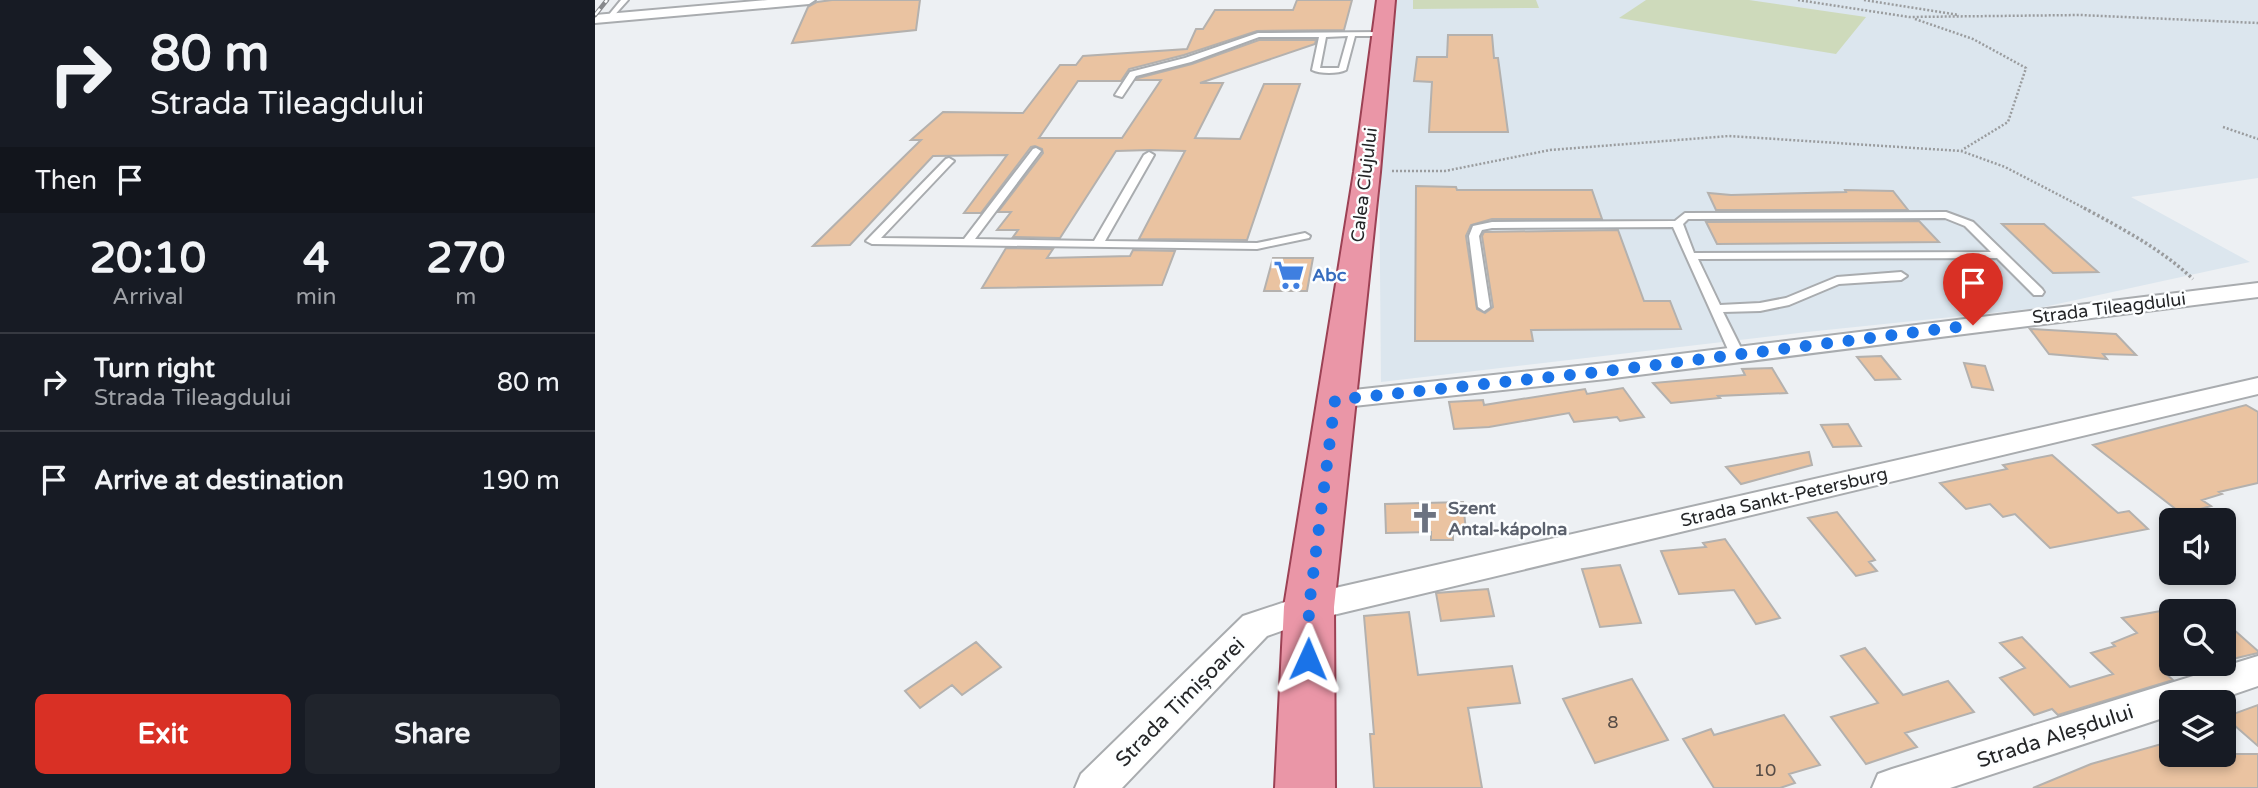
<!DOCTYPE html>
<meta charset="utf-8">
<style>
:root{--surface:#171b24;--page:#20242c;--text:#f1f3f6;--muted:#9ea1a6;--line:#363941;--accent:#d93025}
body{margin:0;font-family:"Varela Round",sans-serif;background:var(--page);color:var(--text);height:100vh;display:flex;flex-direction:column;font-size:26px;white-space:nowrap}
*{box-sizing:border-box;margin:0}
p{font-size:23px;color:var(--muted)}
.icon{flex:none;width:38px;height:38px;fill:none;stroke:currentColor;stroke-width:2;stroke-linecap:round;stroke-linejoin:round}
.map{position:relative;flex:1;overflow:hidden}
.drawer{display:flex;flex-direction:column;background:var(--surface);width:595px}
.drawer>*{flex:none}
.hud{background:#171b24;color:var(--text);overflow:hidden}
.tools{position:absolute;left:1564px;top:508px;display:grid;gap:14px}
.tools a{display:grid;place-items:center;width:77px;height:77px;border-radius:10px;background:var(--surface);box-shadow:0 4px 10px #0003;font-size:35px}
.pin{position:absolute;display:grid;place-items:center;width:60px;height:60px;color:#fff;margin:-72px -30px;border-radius:50% 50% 50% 0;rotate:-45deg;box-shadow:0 0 7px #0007}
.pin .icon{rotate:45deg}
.me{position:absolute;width:77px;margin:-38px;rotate:1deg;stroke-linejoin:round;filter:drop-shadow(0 0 5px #0008)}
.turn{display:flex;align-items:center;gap:24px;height:147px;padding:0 35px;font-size:32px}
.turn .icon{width:91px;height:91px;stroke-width:2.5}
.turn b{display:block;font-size:49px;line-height:60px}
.then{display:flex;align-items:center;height:66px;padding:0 35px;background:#0003;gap:14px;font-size:26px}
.eta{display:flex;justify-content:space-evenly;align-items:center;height:119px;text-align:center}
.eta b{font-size:42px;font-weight:800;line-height:49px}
.primary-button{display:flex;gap:14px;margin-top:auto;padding:14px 35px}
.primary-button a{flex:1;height:80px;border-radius:10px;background:var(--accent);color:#fff;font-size:28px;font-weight:800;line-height:80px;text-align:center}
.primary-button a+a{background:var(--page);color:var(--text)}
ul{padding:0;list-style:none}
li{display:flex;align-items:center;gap:21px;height:98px;padding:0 35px;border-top:2px solid var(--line)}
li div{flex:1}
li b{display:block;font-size:26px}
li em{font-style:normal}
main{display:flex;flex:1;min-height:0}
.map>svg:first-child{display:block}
</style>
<main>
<section class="drawer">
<div class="hud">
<div class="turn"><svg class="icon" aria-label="right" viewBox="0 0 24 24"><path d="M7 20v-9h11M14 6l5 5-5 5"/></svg><div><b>80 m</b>Strada Tileagdului</div></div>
<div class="then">Then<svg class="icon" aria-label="arrive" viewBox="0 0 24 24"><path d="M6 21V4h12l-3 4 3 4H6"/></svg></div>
</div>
<div class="eta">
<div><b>20:10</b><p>Arrival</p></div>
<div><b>4</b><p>min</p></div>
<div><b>270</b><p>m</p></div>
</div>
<ul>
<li><svg class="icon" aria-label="right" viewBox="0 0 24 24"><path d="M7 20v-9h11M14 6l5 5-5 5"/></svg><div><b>Turn right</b><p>Strada Tileagdului</p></div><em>80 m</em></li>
<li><svg class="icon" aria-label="arrive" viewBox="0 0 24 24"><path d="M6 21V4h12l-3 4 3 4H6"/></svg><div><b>Arrive at destination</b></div><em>190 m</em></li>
</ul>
<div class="primary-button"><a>Exit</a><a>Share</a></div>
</section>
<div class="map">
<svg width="1663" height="788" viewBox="0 0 1663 788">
<rect width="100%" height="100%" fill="#edf0f3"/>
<!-- built -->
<path fill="#dce6ee" d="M 790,0 L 1663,0 L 1663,178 L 1536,197 L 1655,262 L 1444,308 L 1212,332 L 786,382 L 783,45 Z"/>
<!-- green -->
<path fill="#cedabb" d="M 818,0 L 941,0 L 944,8 L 818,9 Z
M 1051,0 L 1154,0 L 1271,17 L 1241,54 L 1024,18 Z"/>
<!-- building -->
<path fill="#eac3a1" stroke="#b4b1ae" stroke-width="2" d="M 237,0 L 325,0 L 321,30 L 197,43 L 213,7 L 222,2 Z
M 702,0 L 757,0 L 749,30 L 662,31 L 589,55 L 534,69 L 526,81 L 483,81 L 444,138 L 527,138 L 566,80 L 541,80 L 543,78 L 597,64 L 664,40 L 721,40 L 720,44 L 605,83 L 628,83 L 600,138 L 645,139 L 669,84 L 705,84 L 652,240 L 544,239 L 590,151 L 555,150 L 521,151 L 465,238 L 418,237 L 423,230 L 402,230 L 416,212 L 403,212 L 448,153 L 447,149 L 440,146 L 436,147 L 386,213 L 369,213 L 412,155 L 338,156 L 255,245 L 218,246 L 326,140 L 316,140 L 348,112 L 428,113 L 465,65 L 481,65 L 488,56 L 592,49 L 601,29 L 608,29 L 620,10 L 698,10 Z
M 853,35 L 897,35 L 899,58 L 903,58 L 913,132 L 834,132 L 837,82 L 819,81 L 822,57 L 852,57 Z
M 821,186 L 861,187 L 862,190 L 997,190 L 1007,219 L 897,219 L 876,225 L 871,236 L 882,309 L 890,313 L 898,307 L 887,236 L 889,232 L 1023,230 L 1049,301 L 1075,301 L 1086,329 L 936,330 L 938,341 L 820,341 Z
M 1250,190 L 1298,191 L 1313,210 L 1121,210 L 1113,193 L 1136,195 L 1251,192 Z
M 1324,221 L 1344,242 L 1122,244 L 1111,222 Z
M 1407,224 L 1449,224 L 1503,272 L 1458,273 Z
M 411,248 L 458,249 L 452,258 L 535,256 L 538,250 L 580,251 L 567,285 L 387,288 Z
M 678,258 L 718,258 L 712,291 L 669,291 Z
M 1435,329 L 1521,334 L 1541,355 L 1508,354 L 1512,359 L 1454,354 Z
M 1286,356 L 1305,379 L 1280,380 L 1262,357 Z
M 1369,363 L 1390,366 L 1398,390 L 1377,387 Z
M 1177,368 L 1192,393 L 1123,396 L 1125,398 L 1076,403 L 1058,383 L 1150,375 L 1147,369 Z
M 1028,388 L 1049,417 L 1025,421 L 1022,417 L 979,422 L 974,413 L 894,427 L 859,429 L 854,402 L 888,400 L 889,405 L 990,389 L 992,394 Z
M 1651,405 L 1663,412 L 1663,483 L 1624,492 L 1627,494 L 1607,500 L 1616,506 L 1587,514 L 1498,445 Z
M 1253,424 L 1266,446 L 1238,447 L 1226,425 Z
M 1214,452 L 1217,465 L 1146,484 L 1131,467 Z
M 1457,455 L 1523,513 L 1534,511 L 1553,529 L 1455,548 L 1420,514 L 1408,517 L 1395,504 L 1371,509 L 1345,483 L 1412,469 L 1408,465 Z
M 868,502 L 871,531 L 858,531 L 858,540 L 836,540 L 836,532 L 791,533 L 790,504 Z
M 1242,512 L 1280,560 L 1274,562 L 1282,571 L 1261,576 L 1213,518 Z
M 1130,539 L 1185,618 L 1161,624 L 1139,590 L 1084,594 L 1066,551 L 1111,547 L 1108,543 Z
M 1025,565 L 1046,623 L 1005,627 L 987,569 Z
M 893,589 L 899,616 L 846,621 L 841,593 Z
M 1577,609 L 1577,672 L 1570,673 L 1578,680 L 1463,715 L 1457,709 L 1439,715 L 1405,678 L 1430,668 L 1405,643 L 1427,637 L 1475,687 L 1518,674 L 1496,653 L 1520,646 L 1517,643 L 1542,633 L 1527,618 Z
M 814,612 L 823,675 L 917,666 L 925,703 L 873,708 L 887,788 L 779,788 L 775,734 L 779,734 L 769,616 Z
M 1629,621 L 1663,651 L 1663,653 L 1629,661 Z
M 381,642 L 406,667 L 367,695 L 357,685 L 325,708 L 310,691 Z
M 1270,648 L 1308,695 L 1353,681 L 1379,712 L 1310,733 L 1322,747 L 1271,764 L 1236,717 L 1283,703 L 1246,656 Z
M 1037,679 L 1073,740 L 1000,763 L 968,699 Z
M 1663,705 L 1663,746 L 1630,717 Z
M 1189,715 L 1225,765 L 1194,774 L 1200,783 L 1185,788 L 1119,788 L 1088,739 L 1116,729 L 1119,735 Z
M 1577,741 L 1577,754 L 1663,754 L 1663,788 L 1438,788 L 1496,764 Z"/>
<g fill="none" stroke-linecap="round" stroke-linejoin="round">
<!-- service casing -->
<g stroke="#a9acaf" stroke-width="4">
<path id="service" d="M 26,0 L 33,0 L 16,19 L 12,19 L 12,17 Z
M 787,32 L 790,36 L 760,36 L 751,70 C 743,74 725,74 717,70 L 724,37 L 664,37 L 596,62 L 541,76 L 527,97 L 520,95 L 535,72 L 590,58 L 663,33 ZM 753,36 L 744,68 L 725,68 L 731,37 Z
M 441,148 L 446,151 L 380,239 L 499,241 L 549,155 L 554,152 L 559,155 L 510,241 L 662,243 L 710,233 L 715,236 L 714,238 L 662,249 L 277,244 L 271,241 L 351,159 L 354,158 L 359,161 L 357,163 L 286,238 L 369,239 L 438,149 Z
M 1351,212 L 1378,222 L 1447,289 L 1449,292 L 1447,295 L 1439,295 L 1402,258 L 1103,259 L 1125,305 L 1165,303 L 1191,298 L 1242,277 L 1306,272 L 1312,276 L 1306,280 L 1244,284 L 1194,305 L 1165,311 L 1128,312 L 1149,354 L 1142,358 L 1135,354 L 1078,227 L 897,228 L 887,230 L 884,236 L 895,307 L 889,311 L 883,307 L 874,236 L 878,226 L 897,222 L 1080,221 L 1090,213 ZM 1350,218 L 1370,226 L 1396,252 L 1099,253 L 1088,224 L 1093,219 Z"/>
</g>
<!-- minor casing -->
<g stroke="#a9acaf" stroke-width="4">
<path id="minor" d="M 173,0 L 220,0 L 214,4 L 0,23 L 0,15 Z
M 1663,283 L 1663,297 L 1011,379 L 740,408 L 731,406 L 727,400 L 731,394 L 740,392 L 1011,363 Z
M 1663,378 L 1663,394 L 717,620 L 672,636 L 527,788 L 480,788 L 486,774 L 648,616 L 714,594 Z
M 1663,656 L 1663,686 L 1616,702 L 1577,702 L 1577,715 L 1355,788 L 1277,788 L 1283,774 L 1297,769 Z"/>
</g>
<!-- primary casing -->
<g stroke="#9c4154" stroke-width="4">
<path id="primary" d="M 782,0 L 800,0 L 785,172 L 739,607 L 740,788 L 680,788 L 689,607 L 759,172 Z"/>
</g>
<!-- path-far1 -->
<path stroke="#9a9c9e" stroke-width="2.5" stroke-dasharray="2 2" stroke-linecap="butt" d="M 1203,0 L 1314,17 L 1485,15 L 1663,23
M 1269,0 L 1364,15
M 1320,19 L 1378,39 L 1431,68 L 1413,122 L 1367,150
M 1628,127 L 1663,139
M 797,171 L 850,171 L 955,150 L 1134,136 L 1366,151 L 1410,167 L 1493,210"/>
<!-- path -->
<path stroke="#9a9c9e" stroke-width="3.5" stroke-dasharray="2.5 2.5" stroke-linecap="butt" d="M 1489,208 C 1528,229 1566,249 1598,279"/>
<!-- service -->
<use href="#service" fill="#fff" fill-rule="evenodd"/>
<!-- minor -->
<use href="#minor" fill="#fff" fill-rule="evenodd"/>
<!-- primary -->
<use href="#primary" fill="#ea96a7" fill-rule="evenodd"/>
<!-- rail casing -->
<g stroke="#87898c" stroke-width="4.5">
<path id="rail" d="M 0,15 L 12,0"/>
</g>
<!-- rail -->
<use href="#rail" stroke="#fcfeff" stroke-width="2.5" stroke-dasharray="8" stroke-linecap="butt"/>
</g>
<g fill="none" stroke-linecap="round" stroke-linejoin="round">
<!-- route -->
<path stroke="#1a73e8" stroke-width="12" stroke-dasharray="0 21.6" d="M 713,659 L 714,607 L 740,400 L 1012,371 L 1378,325"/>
</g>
<!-- icons -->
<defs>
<g id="supermarket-bare" transform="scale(2.415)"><path d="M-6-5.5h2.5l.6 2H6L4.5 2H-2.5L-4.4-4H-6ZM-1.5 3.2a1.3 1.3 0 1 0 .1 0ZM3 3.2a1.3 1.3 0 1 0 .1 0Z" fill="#3f7fe0" stroke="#fcfeff" stroke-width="2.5" paint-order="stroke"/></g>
<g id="church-bare" transform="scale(2.415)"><path d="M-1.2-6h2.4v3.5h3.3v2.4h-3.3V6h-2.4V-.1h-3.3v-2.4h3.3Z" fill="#6b7280" stroke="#fcfeff" stroke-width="2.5" paint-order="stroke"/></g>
</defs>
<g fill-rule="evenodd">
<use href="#supermarket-bare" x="694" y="275"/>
<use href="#church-bare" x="830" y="518"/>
</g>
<g text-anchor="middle" stroke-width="5" stroke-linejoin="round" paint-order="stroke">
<!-- street labels -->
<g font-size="18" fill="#242527" stroke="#fcfeff">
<text transform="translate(769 185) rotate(-83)" y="6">Calea Clujului</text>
<text transform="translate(1514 308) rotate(-7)" y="6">Strada Tileagdului</text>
<text transform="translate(1189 497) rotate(-13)" y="6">Strada Sankt-Petersburg</text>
</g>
<!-- shop labels -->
<g font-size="18" font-weight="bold" fill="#366cbe" stroke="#fcfeff" text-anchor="start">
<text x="717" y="281">Abc</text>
</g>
<!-- worship labels -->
<g font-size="18" font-weight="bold" fill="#5b616d" stroke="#fcfeff" text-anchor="start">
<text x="853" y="514">Szent<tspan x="853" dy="21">Antal-kápolna</tspan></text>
</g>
<!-- near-number labels -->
<g font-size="18" fill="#564c46">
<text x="1018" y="728">8</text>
<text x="1170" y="776">10</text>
</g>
<!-- near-street labels -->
<g font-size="21" fill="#242527" stroke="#fcfeff">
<text transform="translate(585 702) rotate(-45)" y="7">Strada Timișoarei</text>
<text transform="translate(1460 736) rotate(-18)" y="7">Strada Aleșdului</text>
</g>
</g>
</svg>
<div class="tools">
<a><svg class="icon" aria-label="sound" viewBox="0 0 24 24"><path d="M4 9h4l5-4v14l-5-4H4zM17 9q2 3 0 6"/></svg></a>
<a><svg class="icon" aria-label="search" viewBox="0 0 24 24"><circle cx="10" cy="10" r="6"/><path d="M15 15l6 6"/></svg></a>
<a><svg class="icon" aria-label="layers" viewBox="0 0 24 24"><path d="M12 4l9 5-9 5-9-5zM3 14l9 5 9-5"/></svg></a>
</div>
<div class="pin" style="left:1378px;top:325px;background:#d93025"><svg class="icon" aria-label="arrive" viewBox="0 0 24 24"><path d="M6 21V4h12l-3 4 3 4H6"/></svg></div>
<svg class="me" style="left:713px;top:659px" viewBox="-20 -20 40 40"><path d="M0-17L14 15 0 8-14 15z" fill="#1a73e8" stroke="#fff" stroke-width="4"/></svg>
</div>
</main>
